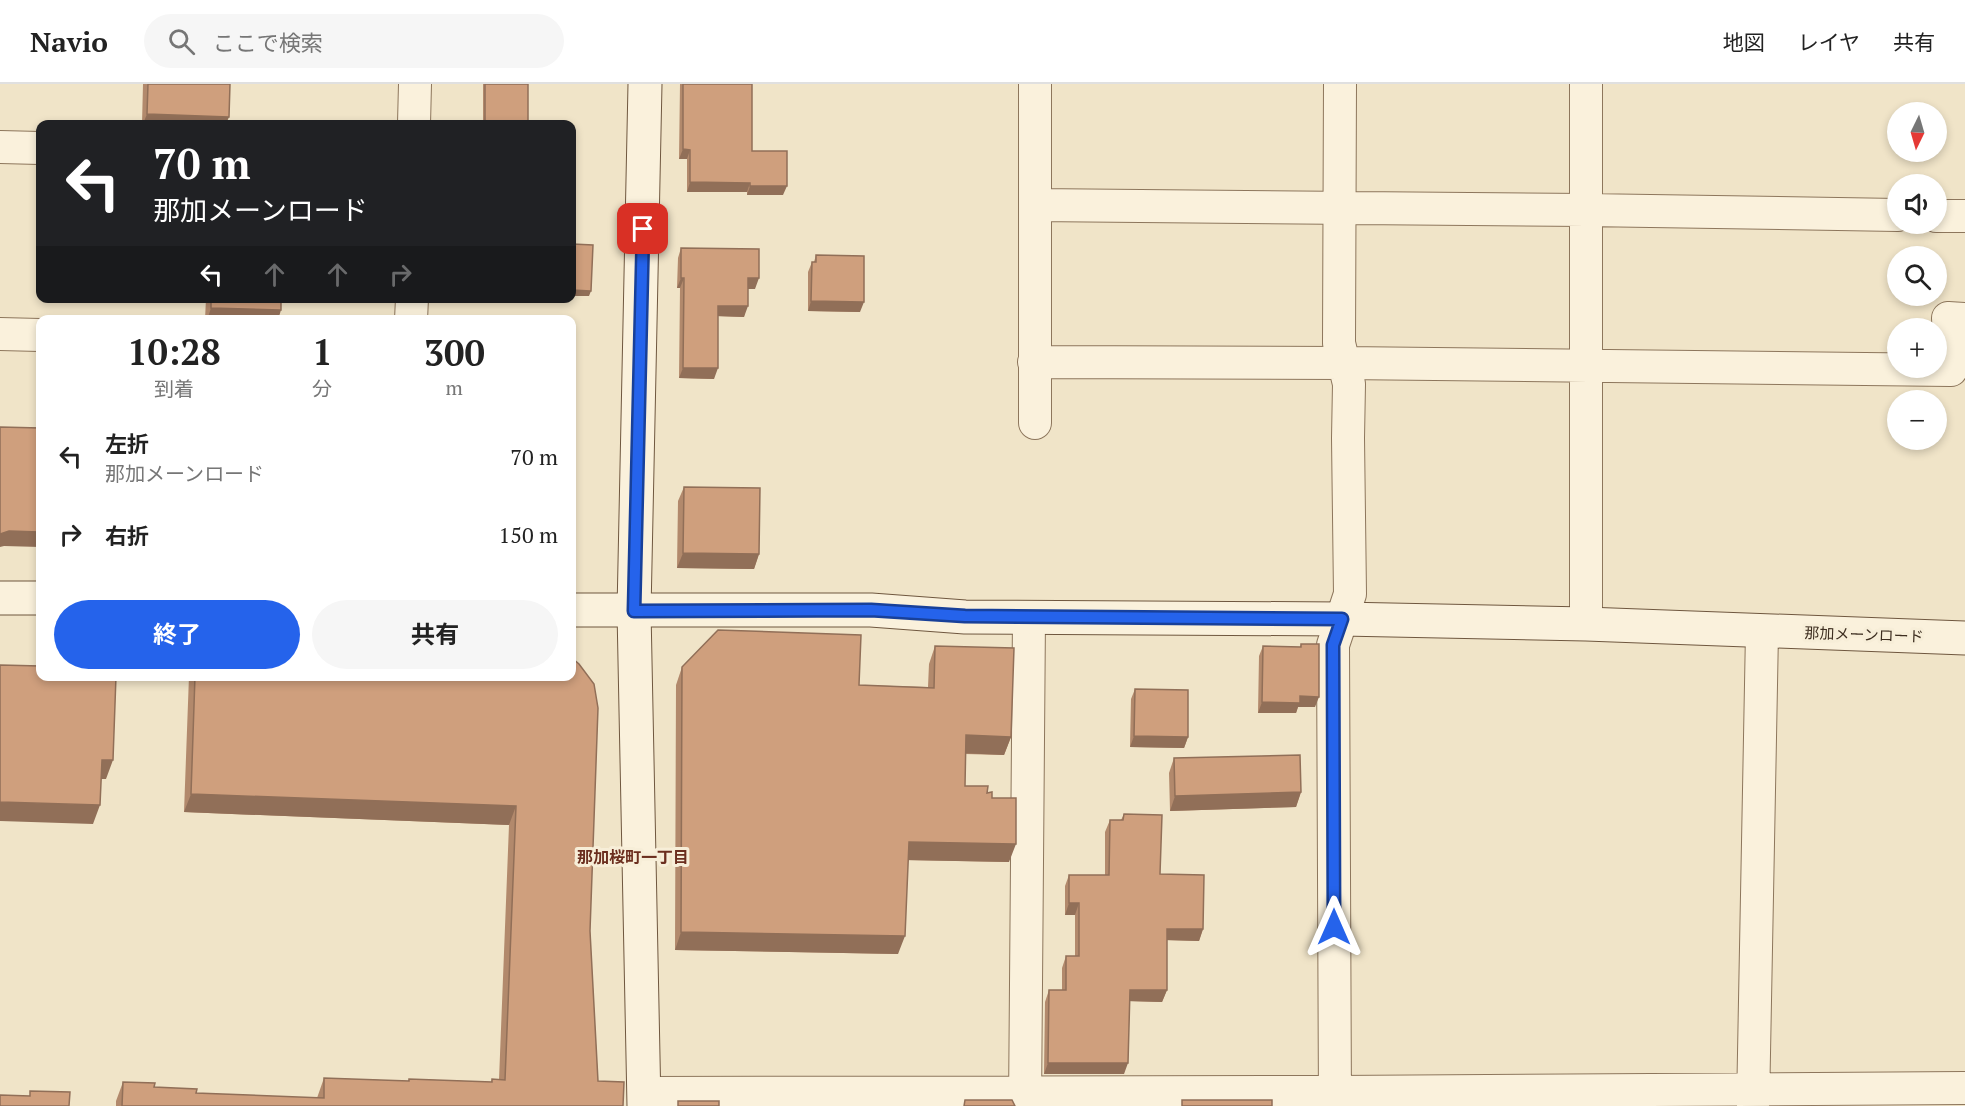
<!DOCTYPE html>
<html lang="ja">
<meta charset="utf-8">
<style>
:root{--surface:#fff;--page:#f6f6f6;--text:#222;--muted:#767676;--line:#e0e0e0;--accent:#2563eb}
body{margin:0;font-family:"PT Serif","Noto Sans JP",serif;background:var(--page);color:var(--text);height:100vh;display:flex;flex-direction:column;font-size:22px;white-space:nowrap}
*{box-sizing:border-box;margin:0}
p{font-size:20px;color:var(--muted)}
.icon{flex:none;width:33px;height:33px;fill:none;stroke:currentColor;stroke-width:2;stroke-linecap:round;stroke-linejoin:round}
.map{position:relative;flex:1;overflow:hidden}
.details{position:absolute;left:36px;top:231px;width:540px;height:366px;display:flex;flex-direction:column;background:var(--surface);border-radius:12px;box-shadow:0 3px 9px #0003}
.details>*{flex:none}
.hud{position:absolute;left:36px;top:36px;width:540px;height:183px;border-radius:12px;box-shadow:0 3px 9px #0003;background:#202124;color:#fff;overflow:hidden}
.needle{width:39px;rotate:185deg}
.buttons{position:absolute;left:1887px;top:18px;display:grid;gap:12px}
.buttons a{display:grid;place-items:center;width:60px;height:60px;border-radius:50%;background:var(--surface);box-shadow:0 3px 9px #0003;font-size:30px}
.pin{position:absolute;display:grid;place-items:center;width:51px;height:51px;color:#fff;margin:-26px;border-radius:12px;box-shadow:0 3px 9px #0006}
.me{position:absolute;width:66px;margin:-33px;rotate:0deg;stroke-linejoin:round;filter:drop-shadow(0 0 4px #0008)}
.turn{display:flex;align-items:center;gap:21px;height:126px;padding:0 18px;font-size:27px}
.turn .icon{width:78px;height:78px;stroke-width:2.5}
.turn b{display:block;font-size:42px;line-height:51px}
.lanes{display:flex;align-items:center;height:57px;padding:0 18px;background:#0003;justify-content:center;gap:30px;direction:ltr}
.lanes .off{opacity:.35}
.eta{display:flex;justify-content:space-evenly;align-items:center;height:102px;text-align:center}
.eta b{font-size:36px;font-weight:700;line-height:42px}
.cta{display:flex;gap:12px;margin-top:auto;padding:12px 18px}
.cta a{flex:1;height:69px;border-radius:36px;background:var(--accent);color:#fff;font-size:24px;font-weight:700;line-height:69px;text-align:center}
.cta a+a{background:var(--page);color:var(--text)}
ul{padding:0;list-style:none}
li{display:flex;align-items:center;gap:18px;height:78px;padding:0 18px}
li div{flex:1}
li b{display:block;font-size:22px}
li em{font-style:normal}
header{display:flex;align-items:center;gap:36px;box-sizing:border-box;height:84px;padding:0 30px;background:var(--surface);border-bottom:2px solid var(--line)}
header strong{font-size:28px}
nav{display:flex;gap:33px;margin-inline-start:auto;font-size:21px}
.search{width:420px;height:54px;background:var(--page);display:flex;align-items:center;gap:15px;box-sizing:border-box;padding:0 21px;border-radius:33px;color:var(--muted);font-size:22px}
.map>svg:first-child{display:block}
</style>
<header>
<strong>Navio</strong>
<div class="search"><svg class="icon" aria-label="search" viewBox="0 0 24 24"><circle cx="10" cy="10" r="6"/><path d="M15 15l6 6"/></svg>ここで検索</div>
<nav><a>地図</a><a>レイヤ</a><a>共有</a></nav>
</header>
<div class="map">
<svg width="1965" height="1022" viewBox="0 0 1965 1022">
<rect width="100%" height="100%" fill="#f0e4c8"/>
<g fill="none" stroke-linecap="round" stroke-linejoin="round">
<!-- street casing -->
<g stroke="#8d765c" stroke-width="34">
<path id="street" d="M 414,40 L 415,0
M 0,63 L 40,64
M 1035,121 L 1586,126 L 1898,131
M 1936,132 L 1965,132
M 411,236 L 412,214
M 0,250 L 40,251
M 1034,278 L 1344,279 L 1951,286 L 1948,234 L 1965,235
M 1035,339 L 1035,0
M 1586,540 L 1586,0
M 644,1009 L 1335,1008 L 1965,1004
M 1025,1022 L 1029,533
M 1335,1022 L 1333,561 L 1350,510 L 1348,354 L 1349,300 L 1339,259 L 1340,0
M 1753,1022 L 1762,548"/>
</g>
<!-- secondary casing -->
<g stroke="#6f573f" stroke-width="35">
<path id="secondary" d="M 0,514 L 40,514
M 572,526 L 871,526 L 965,533 L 1342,535 L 1586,540 L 1965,554
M 644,1022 L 634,527 L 645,0"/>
</g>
<!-- street -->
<use href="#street" stroke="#faf1dc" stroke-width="32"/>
<!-- secondary -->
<use href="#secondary" stroke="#faf1dc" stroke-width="33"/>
</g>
<!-- wall -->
<path fill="#b2896c" d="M 143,0 L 230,0 L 226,40 L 142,40 Z
M 483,0 L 528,0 L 528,40 L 483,40 Z
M 680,0 L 752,0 L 752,67 L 783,111 L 747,111 L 747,108 L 687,108 L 687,75 L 679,75 Z
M 681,164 L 755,205 L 748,205 L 744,233 L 718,232 L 714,295 L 679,294 L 680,204 L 677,204 L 678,174 Z
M 816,171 L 860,228 L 808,227 L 808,188 L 812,178 L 814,178 Z
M 206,214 L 281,214 L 278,236 L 205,236 Z
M 684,403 L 759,470 L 754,485 L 677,484 L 678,417 Z
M 1301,560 L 1315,623 L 1298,623 L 1296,629 L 1258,629 L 1259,572 L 1263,562 L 1300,563 Z
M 935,562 L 1011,653 L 1004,671 L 965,670 L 965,702 L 987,709 L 992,714 L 1009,778 L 908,776 L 898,870 L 675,866 L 676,601 L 682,583 L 859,601 L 928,603 L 929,580 Z
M 189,592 L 572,592 L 590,847 L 598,997 L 623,1022 L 116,1022 L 116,1017 L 123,998 L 196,1009 L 317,1014 L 324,994 L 408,997 L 409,995 L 491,998 L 492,995 L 499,996 L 509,741 L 184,728 Z
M 1135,605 L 1188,653 L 1184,664 L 1130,663 L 1131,615 Z
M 1174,674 L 1301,708 L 1296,723 L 1170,727 L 1169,689 Z
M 1124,730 L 1160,790 L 1203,845 L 1199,857 L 1167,856 L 1167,906 L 1162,918 L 1129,917 L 1124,990 L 1044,990 L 1045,918 L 1049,906 L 1062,906 L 1062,884 L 1066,872 L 1075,872 L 1075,831 L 1065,831 L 1065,802 L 1069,791 L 1105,791 L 1105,748 L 1110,736 L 1121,736 Z"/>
<!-- shaded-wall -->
<path fill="#916f58" d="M 147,30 L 229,33 L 226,40 L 143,40 Z
M 683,65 L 690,66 L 687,75 L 679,75 Z
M 690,98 L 750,99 L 747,108 L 687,108 Z
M 750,102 L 787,102 L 783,111 L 747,111 Z
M 681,194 L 684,194 L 680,204 L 677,204 Z
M 748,194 L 759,194 L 755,205 L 745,205 Z
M 572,206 L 591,207 L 589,212 L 572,212 Z
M 811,217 L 864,218 L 860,228 L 808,227 Z
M 718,222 L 748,222 L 744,233 L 714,232 Z
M 211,224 L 281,226 L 278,236 L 207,236 Z
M 683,284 L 718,284 L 714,295 L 679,294 Z
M 9,447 L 40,448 L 40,463 L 4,462 L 0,463 L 0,450 Z
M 683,469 L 759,470 L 754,485 L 677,484 Z
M 1300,612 L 1319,613 L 1315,623 L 1298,623 L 1296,629 L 1258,629 L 1262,618 Z
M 966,651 L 1011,653 L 1004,671 L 959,669 Z
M 1134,652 L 1188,653 L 1184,664 L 1130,663 Z
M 102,676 L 113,676 L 106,695 L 95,695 Z
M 1301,708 L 1296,723 L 1170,727 L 1175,712 Z
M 191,710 L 516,722 L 509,741 L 184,728 Z
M 0,718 L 100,721 L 93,740 L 0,737 Z
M 909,758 L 1016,760 L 1009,778 L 902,776 Z
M 1069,819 L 1079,819 L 1075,831 L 1065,831 Z
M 1167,845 L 1203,845 L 1199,857 L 1163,856 Z
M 681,848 L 905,852 L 898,870 L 675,866 Z
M 1130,906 L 1167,906 L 1162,918 L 1125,917 Z
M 1048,979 L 1128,979 L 1124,990 L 1044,990 Z"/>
<!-- building -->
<path fill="#cf9f7d" stroke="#916f58" stroke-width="1.5" d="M 148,0 L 230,0 L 229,33 L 147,30 Z
M 485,0 L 528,0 L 528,40 L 485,40 Z
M 683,0 L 752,0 L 752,67 L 787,67 L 787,102 L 750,102 L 750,99 L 690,98 L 690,66 L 683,65 Z
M 572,160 L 593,161 L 591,207 L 572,206 Z
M 681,164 L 759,165 L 759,194 L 748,194 L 748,222 L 718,222 L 718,284 L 683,284 L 684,194 L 681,194 Z
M 816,171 L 864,172 L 864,218 L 811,217 L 812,178 L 816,178 Z
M 211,214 L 281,214 L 281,226 L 211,224 Z
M 0,343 L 40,344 L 40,448 L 9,447 L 0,450 Z
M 684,403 L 760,404 L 759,470 L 683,469 Z
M 718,546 L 861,551 L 859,601 L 934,604 L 935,562 L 1014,564 L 1011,653 L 966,651 L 965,702 L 988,702 L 987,709 L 992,708 L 992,714 L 1016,714 L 1016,760 L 909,758 L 905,852 L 681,848 L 682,583 Z
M 1301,560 L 1319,560 L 1319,613 L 1300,612 L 1300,619 L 1262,618 L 1263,562 L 1301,563 Z
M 572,574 L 579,580 L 594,600 L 598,624 L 590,847 L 598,997 L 624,998 L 623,1022 L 122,1022 L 123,998 L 155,999 L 154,1003 L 197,1005 L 196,1009 L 324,1014 L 324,994 L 409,997 L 409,995 L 492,998 L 492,995 L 505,996 L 516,722 L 191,710 L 195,592 L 572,592 Z
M 0,581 L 40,582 L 40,592 L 116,592 L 113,676 L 102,676 L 100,721 L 0,718 Z
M 1135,605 L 1188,606 L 1188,653 L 1134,652 Z
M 1300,671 L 1301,708 L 1175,712 L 1174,674 Z
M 1124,730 L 1162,731 L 1160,790 L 1204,791 L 1203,845 L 1167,845 L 1167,906 L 1130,906 L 1128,979 L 1048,979 L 1049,906 L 1066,906 L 1066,872 L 1079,872 L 1079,819 L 1069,819 L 1069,791 L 1109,791 L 1110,736 L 1123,736 Z
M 30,1007 L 70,1008 L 69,1022 L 0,1022 L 0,1011 L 30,1012 Z
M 965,1016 L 1012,1016 L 1015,1022 L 964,1022 Z
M 1182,1016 L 1272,1016 L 1272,1022 L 1182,1022 Z
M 678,1017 L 719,1017 L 719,1022 L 678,1022 Z"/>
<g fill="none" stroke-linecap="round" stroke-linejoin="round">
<!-- route casing -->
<g stroke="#184099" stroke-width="15">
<path id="route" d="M 643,145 L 634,527 L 871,526 L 965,532 L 1342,535 L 1333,561 L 1334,843"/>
</g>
<!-- route -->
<use href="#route" stroke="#2563eb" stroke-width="10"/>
</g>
<g text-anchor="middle" stroke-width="6" stroke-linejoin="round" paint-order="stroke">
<!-- street labels -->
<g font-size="15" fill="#3d2e20" stroke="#f7eed8">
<text transform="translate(1864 551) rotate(2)" y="5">那加メーンロード</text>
</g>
<!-- neighbourhood labels -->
<g font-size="16" font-weight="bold" fill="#6b2e1e" stroke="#f7eed8">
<text x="633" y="779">那加桜町一丁目</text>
</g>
</g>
</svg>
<div class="buttons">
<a><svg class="needle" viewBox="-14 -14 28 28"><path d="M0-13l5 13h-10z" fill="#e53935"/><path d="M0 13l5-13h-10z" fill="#767676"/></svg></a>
<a><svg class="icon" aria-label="sound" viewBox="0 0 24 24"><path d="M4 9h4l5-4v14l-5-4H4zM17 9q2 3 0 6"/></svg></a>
<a><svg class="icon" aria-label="search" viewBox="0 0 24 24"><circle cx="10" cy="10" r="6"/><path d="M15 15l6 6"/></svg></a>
<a>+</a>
<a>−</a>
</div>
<div class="pin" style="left:643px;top:145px;background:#d93025"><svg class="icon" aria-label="arrive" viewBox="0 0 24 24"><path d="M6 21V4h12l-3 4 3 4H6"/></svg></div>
<svg class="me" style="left:1334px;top:843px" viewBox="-20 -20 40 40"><path d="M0-17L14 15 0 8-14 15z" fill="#2563eb" stroke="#fff" stroke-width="4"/></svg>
<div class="hud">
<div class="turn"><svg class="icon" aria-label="left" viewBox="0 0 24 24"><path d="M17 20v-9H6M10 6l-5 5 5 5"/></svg><div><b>70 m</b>那加メーンロード</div></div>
<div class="lanes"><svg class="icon" aria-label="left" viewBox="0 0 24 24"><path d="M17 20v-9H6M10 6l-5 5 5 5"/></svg><svg class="icon off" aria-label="ahead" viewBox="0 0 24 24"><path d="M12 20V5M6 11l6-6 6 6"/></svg><svg class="icon off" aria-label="ahead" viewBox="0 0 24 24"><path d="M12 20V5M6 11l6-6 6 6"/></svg><svg class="icon off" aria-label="right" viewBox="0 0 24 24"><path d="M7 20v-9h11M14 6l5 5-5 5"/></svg></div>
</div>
<section class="details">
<div class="eta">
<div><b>10:28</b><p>到着</p></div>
<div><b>1</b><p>分</p></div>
<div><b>300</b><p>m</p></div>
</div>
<ul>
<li><svg class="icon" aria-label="left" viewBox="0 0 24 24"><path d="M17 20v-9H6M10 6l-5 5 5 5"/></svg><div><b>左折</b><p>那加メーンロード</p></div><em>70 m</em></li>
<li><svg class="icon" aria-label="right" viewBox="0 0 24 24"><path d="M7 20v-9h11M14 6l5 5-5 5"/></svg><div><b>右折</b></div><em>150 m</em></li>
</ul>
<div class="cta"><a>終了</a><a>共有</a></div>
</section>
</div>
